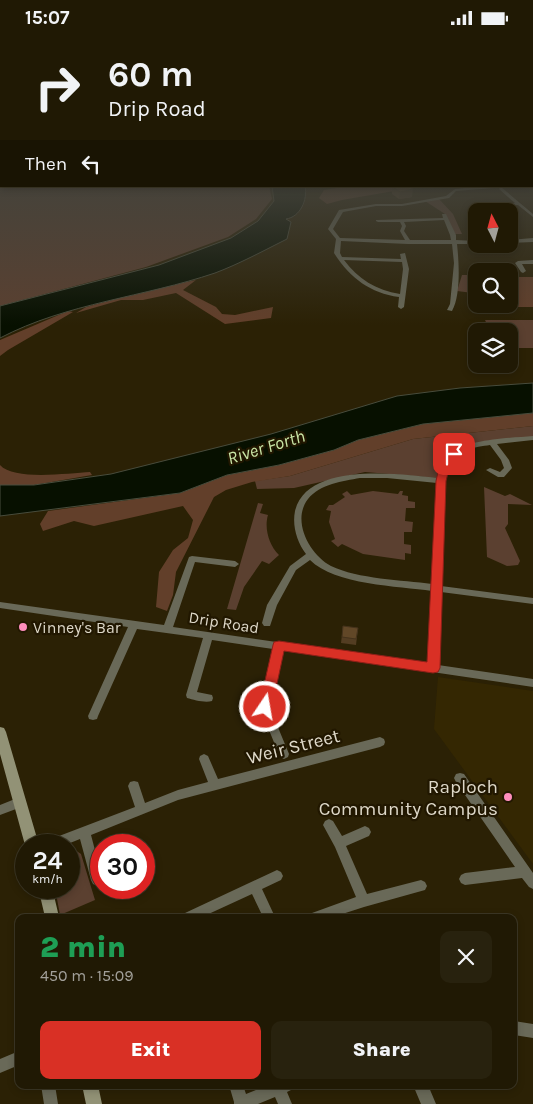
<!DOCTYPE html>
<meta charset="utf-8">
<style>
:root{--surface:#201904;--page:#28220e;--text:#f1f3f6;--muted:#a2a09a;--line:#3d3826;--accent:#d93025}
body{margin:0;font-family:Karla,sans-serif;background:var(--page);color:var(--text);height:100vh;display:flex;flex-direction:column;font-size:19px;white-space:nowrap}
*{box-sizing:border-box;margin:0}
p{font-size:16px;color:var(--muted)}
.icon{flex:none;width:28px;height:28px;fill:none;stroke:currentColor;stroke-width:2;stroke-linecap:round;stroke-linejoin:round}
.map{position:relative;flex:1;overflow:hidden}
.side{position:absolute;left:15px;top:879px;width:502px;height:175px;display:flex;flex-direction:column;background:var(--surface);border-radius:10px;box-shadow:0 2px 8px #0003,0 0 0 1px var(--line)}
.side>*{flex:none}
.guide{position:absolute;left:0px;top:0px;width:534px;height:152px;box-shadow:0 2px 8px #0003,0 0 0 1px var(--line);background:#201904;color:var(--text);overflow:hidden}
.needle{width:32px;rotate:354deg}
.buttons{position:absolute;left:468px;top:168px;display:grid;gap:10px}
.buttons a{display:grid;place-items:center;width:50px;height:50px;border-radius:10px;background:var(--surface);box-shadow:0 2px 8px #0003,0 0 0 1px var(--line);font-size:25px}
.speed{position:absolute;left:15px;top:799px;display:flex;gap:10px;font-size:25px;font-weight:700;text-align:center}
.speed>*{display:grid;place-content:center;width:65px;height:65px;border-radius:50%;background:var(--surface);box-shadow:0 2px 8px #0003,0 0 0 1px var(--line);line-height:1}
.speed small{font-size:12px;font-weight:400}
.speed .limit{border:8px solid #d22;background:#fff;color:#111}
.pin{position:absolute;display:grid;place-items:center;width:42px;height:42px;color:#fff;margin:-21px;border-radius:10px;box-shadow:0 2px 8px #0006}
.me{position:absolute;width:55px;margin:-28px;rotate:12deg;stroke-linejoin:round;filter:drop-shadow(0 0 4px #0008)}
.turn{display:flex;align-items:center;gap:18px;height:105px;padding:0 25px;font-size:22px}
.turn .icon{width:65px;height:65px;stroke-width:2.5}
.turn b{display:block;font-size:35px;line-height:42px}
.then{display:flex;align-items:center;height:48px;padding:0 25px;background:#0003;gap:10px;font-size:19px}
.round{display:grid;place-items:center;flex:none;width:52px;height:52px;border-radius:10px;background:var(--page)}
.head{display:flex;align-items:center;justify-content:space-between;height:85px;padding:0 25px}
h1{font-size:30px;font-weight:800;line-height:38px;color:#1e9e55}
.cta{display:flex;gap:10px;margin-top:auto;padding:10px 25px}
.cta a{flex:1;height:58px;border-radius:10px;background:var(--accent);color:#fff;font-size:20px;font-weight:800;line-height:58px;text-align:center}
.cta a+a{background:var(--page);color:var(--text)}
.status{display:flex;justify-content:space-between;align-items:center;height:35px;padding:0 25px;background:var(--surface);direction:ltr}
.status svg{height:14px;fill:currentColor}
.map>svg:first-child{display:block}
</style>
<div class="status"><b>15:07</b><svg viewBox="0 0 49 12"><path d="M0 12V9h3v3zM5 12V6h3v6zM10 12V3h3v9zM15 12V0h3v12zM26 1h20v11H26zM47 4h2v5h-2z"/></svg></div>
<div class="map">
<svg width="533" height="1069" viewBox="0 0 533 1069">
<rect width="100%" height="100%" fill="#2b2105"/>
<!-- built -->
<path fill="#342702" d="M 438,642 L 533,656 L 533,829 L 434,694 Z"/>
<!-- green -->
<path fill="#5b4030" d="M 0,140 L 1,151 L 269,151 L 272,164 L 256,184 L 228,202 L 146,232 L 0,271 Z
M 439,164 L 453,179 L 462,199 L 455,199 L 445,179 L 425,166 Z
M 462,240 L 476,240 L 476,256 L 473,258 L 457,256 Z
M 485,285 L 533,285 L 533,313 L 509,313 L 509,296 L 490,296 Z
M 533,391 L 533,402 L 469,411 L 440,431 L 437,443 L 365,437 L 294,453 L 257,454 L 255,446 L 290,441 L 413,404 Z
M 484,452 L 505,461 L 510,459 L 532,470 L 508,469 L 508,489 L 505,493 L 520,526 L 518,530 L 507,531 L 487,522 Z
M 347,456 L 351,460 L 373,456 L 398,459 L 400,456 L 403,456 L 402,460 L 408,461 L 408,466 L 415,467 L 415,473 L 406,473 L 405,486 L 413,487 L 412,497 L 404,497 L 404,509 L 411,510 L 411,519 L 405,518 L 405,525 L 363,519 L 342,509 L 338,512 L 331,506 L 335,504 L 329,487 L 331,476 L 326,475 L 329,470 L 333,470 L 345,462 L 342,459 Z
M 258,468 L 263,469 L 260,478 L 268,480 C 264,493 269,510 279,520 L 269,529 L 262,526 L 244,552 L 236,575 L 227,574 Z
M 75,815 L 81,819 L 95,865 L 60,880 L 55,853 L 69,852 L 69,818 Z"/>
<!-- forest -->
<path fill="#623f2a" d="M 350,151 L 423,151 L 342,165 L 327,169 L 319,163 L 324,155 Z
M 509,242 L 533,242 L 533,272 L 506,272 L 505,269 L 509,269 L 509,253 L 515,251 L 509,247 Z
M 196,245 L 183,255 L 216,272 L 222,279 L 235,280 L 273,272 L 271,283 L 225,289 L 176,258 L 143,265 L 121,265 L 76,278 L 86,272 L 155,253 Z
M 68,276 L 73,277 L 8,315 L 0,321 L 0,305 Z
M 533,378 L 533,391 L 413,404 L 290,441 L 252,447 L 226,455 L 214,462 L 176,537 L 173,560 L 167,576 L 156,572 L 159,537 L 173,515 L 188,503 L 193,485 L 183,471 L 94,491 L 74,486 L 43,496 L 40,489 L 48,476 L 180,458 L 227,440 L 279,430 L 334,415 L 358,405 L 423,389 Z
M 0,430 C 14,446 69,438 90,437 L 92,440 L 34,450 L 0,450 Z"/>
<!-- water -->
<path fill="#071000" stroke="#484c3c" d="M 272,151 L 305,151 C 308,165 300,182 286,184 L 291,187 L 287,204 C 263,216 239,229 215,238 C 144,262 67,268 0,303 L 0,271 L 159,230 L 231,203 L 258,186 L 274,166 Z
M 533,348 L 533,378 L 423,389 L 358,405 L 334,415 L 279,430 L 227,440 L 180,458 L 0,481 L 0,450 L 34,450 L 111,439 L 271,399 L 397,361 L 460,353 Z"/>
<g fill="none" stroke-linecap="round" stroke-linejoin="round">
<!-- street -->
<path fill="#696958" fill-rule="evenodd" d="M 486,151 L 496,152 L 494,153 L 456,156 L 449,163 L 402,171 L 376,171 L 343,177 L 333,194 L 340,203 L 405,205 L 400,196 L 402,191 L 400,187 L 378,187 L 376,186 L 376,185 L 443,183 L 442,179 L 446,179 L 456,200 L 456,205 L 476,206 L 476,209 L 457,209 C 459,227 461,260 452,276 L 447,275 L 450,269 L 454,228 L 452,209 L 408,209 L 341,206 L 340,218 L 342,222 L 401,224 L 400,219 L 405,218 L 409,234 L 404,272 L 401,274 L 398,272 L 399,262 C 370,258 350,243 334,218 L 336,204 L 328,194 L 339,175 L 376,169 L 402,169 L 446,161 L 455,154 ZM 444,185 L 450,200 L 451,205 L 410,205 L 404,196 L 406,191 L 404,187 ZM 344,225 L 402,227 L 403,234 L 400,259 C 376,255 358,244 344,225 Z
M 501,152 L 533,179 L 533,182 L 518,170 L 473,172 L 471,171 L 473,170 L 515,168 L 499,154 Z
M 533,203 L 533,207 L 509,208 L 509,205 Z
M 533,225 L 533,229 L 522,229 L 526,236 L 523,238 L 521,237 L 515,228 L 518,226 Z
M 533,401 L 533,405 L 497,409 L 509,425 L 512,433 L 504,442 L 498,442 L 486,435 L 490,433 L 500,437 L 504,433 L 501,425 L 490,410 C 476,412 454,415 448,430 C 445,435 446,441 445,446 L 441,551 L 533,563 L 533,569 L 441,557 L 438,630 L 533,644 L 533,652 L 283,615 L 270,673 L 289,719 L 288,722 L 284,724 L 280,722 L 260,673 L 273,614 L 212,605 L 197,657 L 212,660 L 213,663 L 212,666 C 205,668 194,665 187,663 L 186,660 L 203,603 L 137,594 L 98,681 L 97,684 L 93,685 L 89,684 L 88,681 L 128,592 L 0,573 L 0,567 L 164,590 L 189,522 L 192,521 L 235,526 L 239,529 L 235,532 L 195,527 L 173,592 L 428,629 L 432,556 C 398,551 335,550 310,525 L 296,535 L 277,570 L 270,591 L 264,591 L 262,588 L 267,570 L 290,531 L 306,519 C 297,507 292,491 295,476 C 307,426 401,439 438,443 C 439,434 440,425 448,419 C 467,404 510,403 533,401 ZM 360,443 L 387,443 L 437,448 L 432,549 C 402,545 358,544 331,531 C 310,520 291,486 308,464 C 320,449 343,446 360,443 Z
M 380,702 L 384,704 L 385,707 L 384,710 L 380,712 L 178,765 L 91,800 L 101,838 L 101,849 L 97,851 L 93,849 L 91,845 L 80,804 L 65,810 L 44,810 L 46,806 L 135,772 L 128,751 L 130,747 L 134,746 L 138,747 L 145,768 L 178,755 L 208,747 L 199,724 L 200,721 L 204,719 L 208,721 L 218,744 Z
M 460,738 L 464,739 L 533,838 L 533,854 L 529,852 L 522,843 L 465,850 L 461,848 L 459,844 L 461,840 L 465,838 L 515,832 L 456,747 L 454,743 L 456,739 Z
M 20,762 L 24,763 L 26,767 L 24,771 L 0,780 L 0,770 Z
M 329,784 L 333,786 L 342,801 L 365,791 L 369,793 L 371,797 L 369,801 L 346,811 L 367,859 L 421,845 L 425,847 L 427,851 L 425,855 L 364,872 L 333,882 L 310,882 L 312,878 L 356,862 L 335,812 L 323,790 L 325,786 Z
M 277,835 L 281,837 L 283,841 L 281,845 L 262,854 L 275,882 L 263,882 L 252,859 L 202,882 L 183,882 L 185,878 Z
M 514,986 L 533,989 L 533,1003 L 514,1000 Z
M 19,1016 L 19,1030 L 0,1038 L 0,1024 Z
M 41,1050 L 55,1050 L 58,1069 L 44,1069 Z
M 229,1050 L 243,1050 L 246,1059 L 269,1050 L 293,1050 L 291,1055 L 287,1057 L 292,1069 L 278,1069 L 275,1062 L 258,1069 L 234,1069 L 234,1067 Z
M 413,1050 L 428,1050 L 436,1069 L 421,1069 Z"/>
<!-- secondary -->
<path fill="#929276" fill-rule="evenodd" d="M 532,140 L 533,140 L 533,143 L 532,143 Z
M 0,692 L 4,693 L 6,697 L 39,810 L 26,810 L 26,812 L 25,810 L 0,719 Z
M 38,852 L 52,852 L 59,882 L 45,882 Z
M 82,1050 L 98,1050 L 102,1069 L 86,1069 Z"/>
</g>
<!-- wall -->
<path fill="#533d22" d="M 392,151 L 412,162 L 399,164 L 392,159 Z
M 343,591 L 358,593 L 356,610 L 341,608 Z"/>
<!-- shaded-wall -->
<path fill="#44321b" d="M 413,154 L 412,162 L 399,164 L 400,157 Z"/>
<!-- building -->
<path fill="#614727" stroke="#44321b" d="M 392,151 L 408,151 L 413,154 L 400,157 Z
M 343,591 L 358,593 L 356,604 L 342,602 Z"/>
<!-- sky -->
<linearGradient id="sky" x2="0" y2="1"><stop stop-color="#181203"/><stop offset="0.48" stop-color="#44433b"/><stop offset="1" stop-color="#44433b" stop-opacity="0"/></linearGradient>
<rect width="533" height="290" fill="url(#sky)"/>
<!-- route -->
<path fill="#d93025" stroke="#8d1f18" d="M 454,416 L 459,419 L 451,426 L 446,446 L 440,633 L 438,637 L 433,638 L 284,616 L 272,672 L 270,677 L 265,678 L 261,677 L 259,672 L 273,610 L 274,607 L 279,606 L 427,627 L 436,446 L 441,424 Z"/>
<!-- markers -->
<g fill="#fe8ebc" stroke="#211700" stroke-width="2">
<circle cx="23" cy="592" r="5"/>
<circle cx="508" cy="762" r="5"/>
</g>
<g text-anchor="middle" stroke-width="4.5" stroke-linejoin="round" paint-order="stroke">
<!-- street labels -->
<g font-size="16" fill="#ded8c8" stroke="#211700">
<text transform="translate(224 587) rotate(9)" y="6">Drip Road</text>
</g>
<!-- poi labels -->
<g font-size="16" fill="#ded8c8" stroke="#211700" text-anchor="start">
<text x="33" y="598">Vinney's Bar</text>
</g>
<!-- water labels -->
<g font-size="18" font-style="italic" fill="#cae6a6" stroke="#211700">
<text transform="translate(266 412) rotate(-17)" y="6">River Forth</text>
</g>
<!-- near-street labels -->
<g font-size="19" fill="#ded8c8" stroke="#211700">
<text transform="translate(293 711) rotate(-14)" y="7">Weir Street</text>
</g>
<!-- near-poi labels -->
<g font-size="19" fill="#ded8c8" stroke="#211700" text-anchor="end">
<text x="498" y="758">Raploch<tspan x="498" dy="22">Community Campus</tspan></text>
</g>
</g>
</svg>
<div class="buttons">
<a><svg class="needle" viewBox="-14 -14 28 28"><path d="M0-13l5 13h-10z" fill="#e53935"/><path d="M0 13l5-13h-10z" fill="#a2a09a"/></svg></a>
<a><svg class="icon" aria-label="search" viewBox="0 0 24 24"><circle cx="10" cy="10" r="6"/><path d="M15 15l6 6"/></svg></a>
<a><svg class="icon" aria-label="layers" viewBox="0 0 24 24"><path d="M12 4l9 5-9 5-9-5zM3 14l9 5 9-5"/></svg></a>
</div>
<div class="speed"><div>24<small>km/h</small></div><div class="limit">30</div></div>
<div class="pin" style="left:454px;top:419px;background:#d93025"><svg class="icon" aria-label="arrive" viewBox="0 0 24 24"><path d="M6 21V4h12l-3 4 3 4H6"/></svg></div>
<svg class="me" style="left:265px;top:672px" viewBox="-20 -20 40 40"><circle r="17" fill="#d93025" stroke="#fff" stroke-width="3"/><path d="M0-11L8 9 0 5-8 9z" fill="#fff"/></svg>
<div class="guide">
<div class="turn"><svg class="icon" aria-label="right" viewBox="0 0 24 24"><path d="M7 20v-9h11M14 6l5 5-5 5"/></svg><div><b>60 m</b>Drip Road</div></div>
<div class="then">Then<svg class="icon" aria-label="left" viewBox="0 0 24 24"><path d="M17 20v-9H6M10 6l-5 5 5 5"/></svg></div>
</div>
<section class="side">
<div class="head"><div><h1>2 min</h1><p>450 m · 15:09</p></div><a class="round"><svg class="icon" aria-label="close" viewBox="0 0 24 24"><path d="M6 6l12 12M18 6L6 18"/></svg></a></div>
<div class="cta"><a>Exit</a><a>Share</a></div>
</section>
</div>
